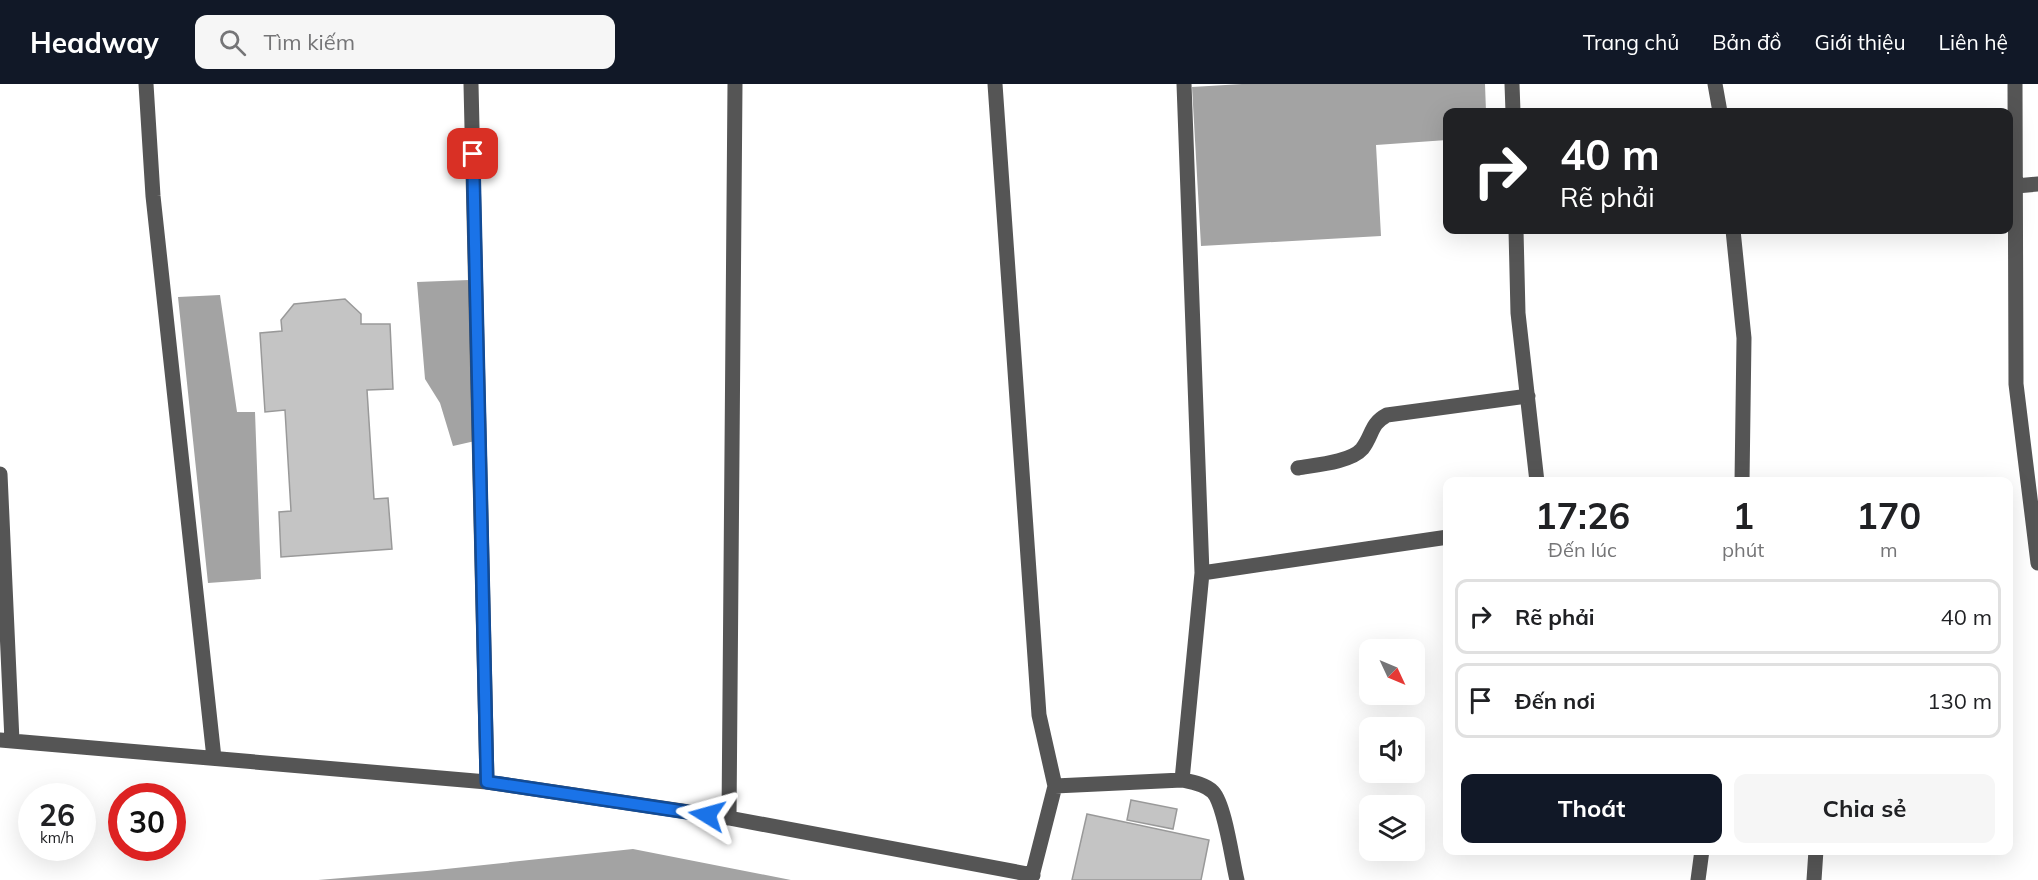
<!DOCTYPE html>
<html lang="vi">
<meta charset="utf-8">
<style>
:root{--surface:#fff;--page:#f6f6f6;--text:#202124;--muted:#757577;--line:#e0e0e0;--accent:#111827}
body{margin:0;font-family:Mulish,sans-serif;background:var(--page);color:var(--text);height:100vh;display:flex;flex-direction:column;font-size:22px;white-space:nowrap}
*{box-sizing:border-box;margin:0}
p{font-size:20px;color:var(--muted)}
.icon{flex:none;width:33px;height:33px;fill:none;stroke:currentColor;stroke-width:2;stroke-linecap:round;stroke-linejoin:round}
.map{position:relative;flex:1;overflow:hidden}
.sheet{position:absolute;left:1443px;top:393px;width:570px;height:378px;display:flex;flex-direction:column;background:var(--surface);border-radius:12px;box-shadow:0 6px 24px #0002}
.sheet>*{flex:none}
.hud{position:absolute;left:1443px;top:24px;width:570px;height:126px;border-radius:12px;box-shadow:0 6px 24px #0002;background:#202124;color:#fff;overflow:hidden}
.needle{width:39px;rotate:134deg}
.fabs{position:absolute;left:1359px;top:555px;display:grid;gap:12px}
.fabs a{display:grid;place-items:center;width:66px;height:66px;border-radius:12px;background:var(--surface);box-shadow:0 6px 24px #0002;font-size:30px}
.speed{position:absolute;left:18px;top:699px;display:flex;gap:12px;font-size:30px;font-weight:700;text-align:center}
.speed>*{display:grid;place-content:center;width:78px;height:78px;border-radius:50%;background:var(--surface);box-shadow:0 6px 24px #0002;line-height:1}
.speed small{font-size:15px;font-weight:400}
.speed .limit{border:9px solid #d22;background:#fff;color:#111}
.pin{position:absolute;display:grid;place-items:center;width:51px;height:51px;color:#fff;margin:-26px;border-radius:12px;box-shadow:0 3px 9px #0006}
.me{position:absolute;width:66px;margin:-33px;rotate:278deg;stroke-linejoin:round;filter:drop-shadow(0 0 4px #0008)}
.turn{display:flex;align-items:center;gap:21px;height:126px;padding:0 18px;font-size:27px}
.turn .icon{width:78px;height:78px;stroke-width:2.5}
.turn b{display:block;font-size:42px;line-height:51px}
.eta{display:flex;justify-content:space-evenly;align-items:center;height:102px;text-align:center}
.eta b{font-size:36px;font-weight:700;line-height:42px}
.primary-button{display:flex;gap:12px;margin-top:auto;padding:12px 18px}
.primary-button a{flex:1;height:69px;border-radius:12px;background:var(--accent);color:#fff;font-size:24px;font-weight:700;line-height:69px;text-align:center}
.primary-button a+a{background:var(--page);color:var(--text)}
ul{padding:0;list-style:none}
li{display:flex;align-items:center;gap:18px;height:75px;margin:0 12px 9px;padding:0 6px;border:3px solid var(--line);border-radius:12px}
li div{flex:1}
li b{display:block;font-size:22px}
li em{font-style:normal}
header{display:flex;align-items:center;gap:36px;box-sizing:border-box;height:84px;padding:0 30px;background:var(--accent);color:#fff}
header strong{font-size:28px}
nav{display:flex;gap:33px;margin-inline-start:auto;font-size:21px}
.search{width:420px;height:54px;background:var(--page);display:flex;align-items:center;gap:15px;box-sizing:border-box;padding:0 21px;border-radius:12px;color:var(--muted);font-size:22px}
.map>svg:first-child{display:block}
</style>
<header>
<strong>Headway</strong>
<div class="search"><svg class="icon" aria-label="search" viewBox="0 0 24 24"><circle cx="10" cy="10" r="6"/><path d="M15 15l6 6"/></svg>Tìm kiếm</div>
<nav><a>Trang chủ</a><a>Bản đồ</a><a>Giới thiệu</a><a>Liên hệ</a></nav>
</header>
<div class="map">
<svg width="2038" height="796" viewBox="0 0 2038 796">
<rect width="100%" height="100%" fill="#fff"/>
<!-- water -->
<path fill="#a3a3a3" d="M 1242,0 L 1485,0 L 1486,28 L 1448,28 L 1447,56 L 1376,61 L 1381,152 L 1201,162 L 1192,3 Z
M 469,196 L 475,357 L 453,362 L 440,319 L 425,295 L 417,198 Z
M 220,211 L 237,328 L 255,328 L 261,495 L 208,499 L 178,213 Z
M 633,765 L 791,796 L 318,796 L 427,787 Z"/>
<!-- building -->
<path fill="#c4c4c4" stroke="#999" stroke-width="1.5" d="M 345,215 L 361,230 L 361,240 L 390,240 L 393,305 L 367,306 L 374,415 L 388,414 L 392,465 L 281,473 L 279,428 L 291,427 L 285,326 L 265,328 L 260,249 L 282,247 L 281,236 L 294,220 Z
M 1131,716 L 1177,725 L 1173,745 L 1127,736 Z
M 1087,730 L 1209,756 L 1201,796 L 1072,796 Z"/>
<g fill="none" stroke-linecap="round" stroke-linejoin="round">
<!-- minor -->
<path stroke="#555" stroke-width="15" d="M 146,0 L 153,112 L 214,674
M 471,0 L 487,698
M 995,0 L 1039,631 L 1055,702 L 1031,796
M 1512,0 L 1513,28
M 1715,0 L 1720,28
M 2015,0 L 2016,300 L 2038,479
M 2016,102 L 2038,100
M 1516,146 L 1518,229 L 1537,398
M 1733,146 L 1744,254 L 1742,398
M 1298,384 C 1315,381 1351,378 1362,365 C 1373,351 1370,340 1387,331 L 1528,312
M 0,390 L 12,657
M 1202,489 L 1448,453
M 0,656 L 487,698 L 729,734 L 1033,791
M 1182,696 L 1202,489 L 1184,0
M 1055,702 L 1182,696 C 1192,698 1205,700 1213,708 C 1225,721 1232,776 1237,796
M 729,734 L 735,0
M 1698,796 L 1702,766
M 1814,796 L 1816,766"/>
</g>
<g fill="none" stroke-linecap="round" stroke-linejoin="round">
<!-- route casing -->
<g stroke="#114b97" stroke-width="15">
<path id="route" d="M 473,70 L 487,698 L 707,731"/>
</g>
<!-- route -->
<use href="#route" stroke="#1a73e8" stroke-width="10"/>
</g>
</svg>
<div class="fabs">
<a><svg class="needle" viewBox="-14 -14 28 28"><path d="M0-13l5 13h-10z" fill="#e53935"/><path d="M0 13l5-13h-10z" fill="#757577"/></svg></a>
<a><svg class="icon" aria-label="sound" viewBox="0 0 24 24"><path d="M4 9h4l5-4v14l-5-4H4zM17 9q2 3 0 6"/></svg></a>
<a><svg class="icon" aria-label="layers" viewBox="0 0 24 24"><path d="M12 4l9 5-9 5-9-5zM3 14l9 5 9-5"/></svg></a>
</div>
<div class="speed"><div>26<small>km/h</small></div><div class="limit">30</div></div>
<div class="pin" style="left:473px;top:70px;background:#d93025"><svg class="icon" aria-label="arrive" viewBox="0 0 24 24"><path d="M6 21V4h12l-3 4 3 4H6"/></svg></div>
<svg class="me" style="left:707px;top:731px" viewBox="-20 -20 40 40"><path d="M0-17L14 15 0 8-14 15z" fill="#1a73e8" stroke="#fff" stroke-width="4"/></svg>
<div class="hud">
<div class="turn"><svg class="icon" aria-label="right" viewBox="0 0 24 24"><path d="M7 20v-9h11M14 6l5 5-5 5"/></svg><div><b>40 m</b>Rẽ phải</div></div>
</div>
<section class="sheet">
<div class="eta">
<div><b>17:26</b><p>Đến lúc</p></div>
<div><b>1</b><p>phút</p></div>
<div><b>170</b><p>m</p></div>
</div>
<ul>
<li><svg class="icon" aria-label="right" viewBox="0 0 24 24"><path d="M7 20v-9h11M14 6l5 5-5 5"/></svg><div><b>Rẽ phải</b></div><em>40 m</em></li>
<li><svg class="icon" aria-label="arrive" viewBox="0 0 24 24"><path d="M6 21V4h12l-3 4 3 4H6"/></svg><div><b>Đến nơi</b></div><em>130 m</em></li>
</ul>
<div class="primary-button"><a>Thoát</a><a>Chia sẻ</a></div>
</section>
</div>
